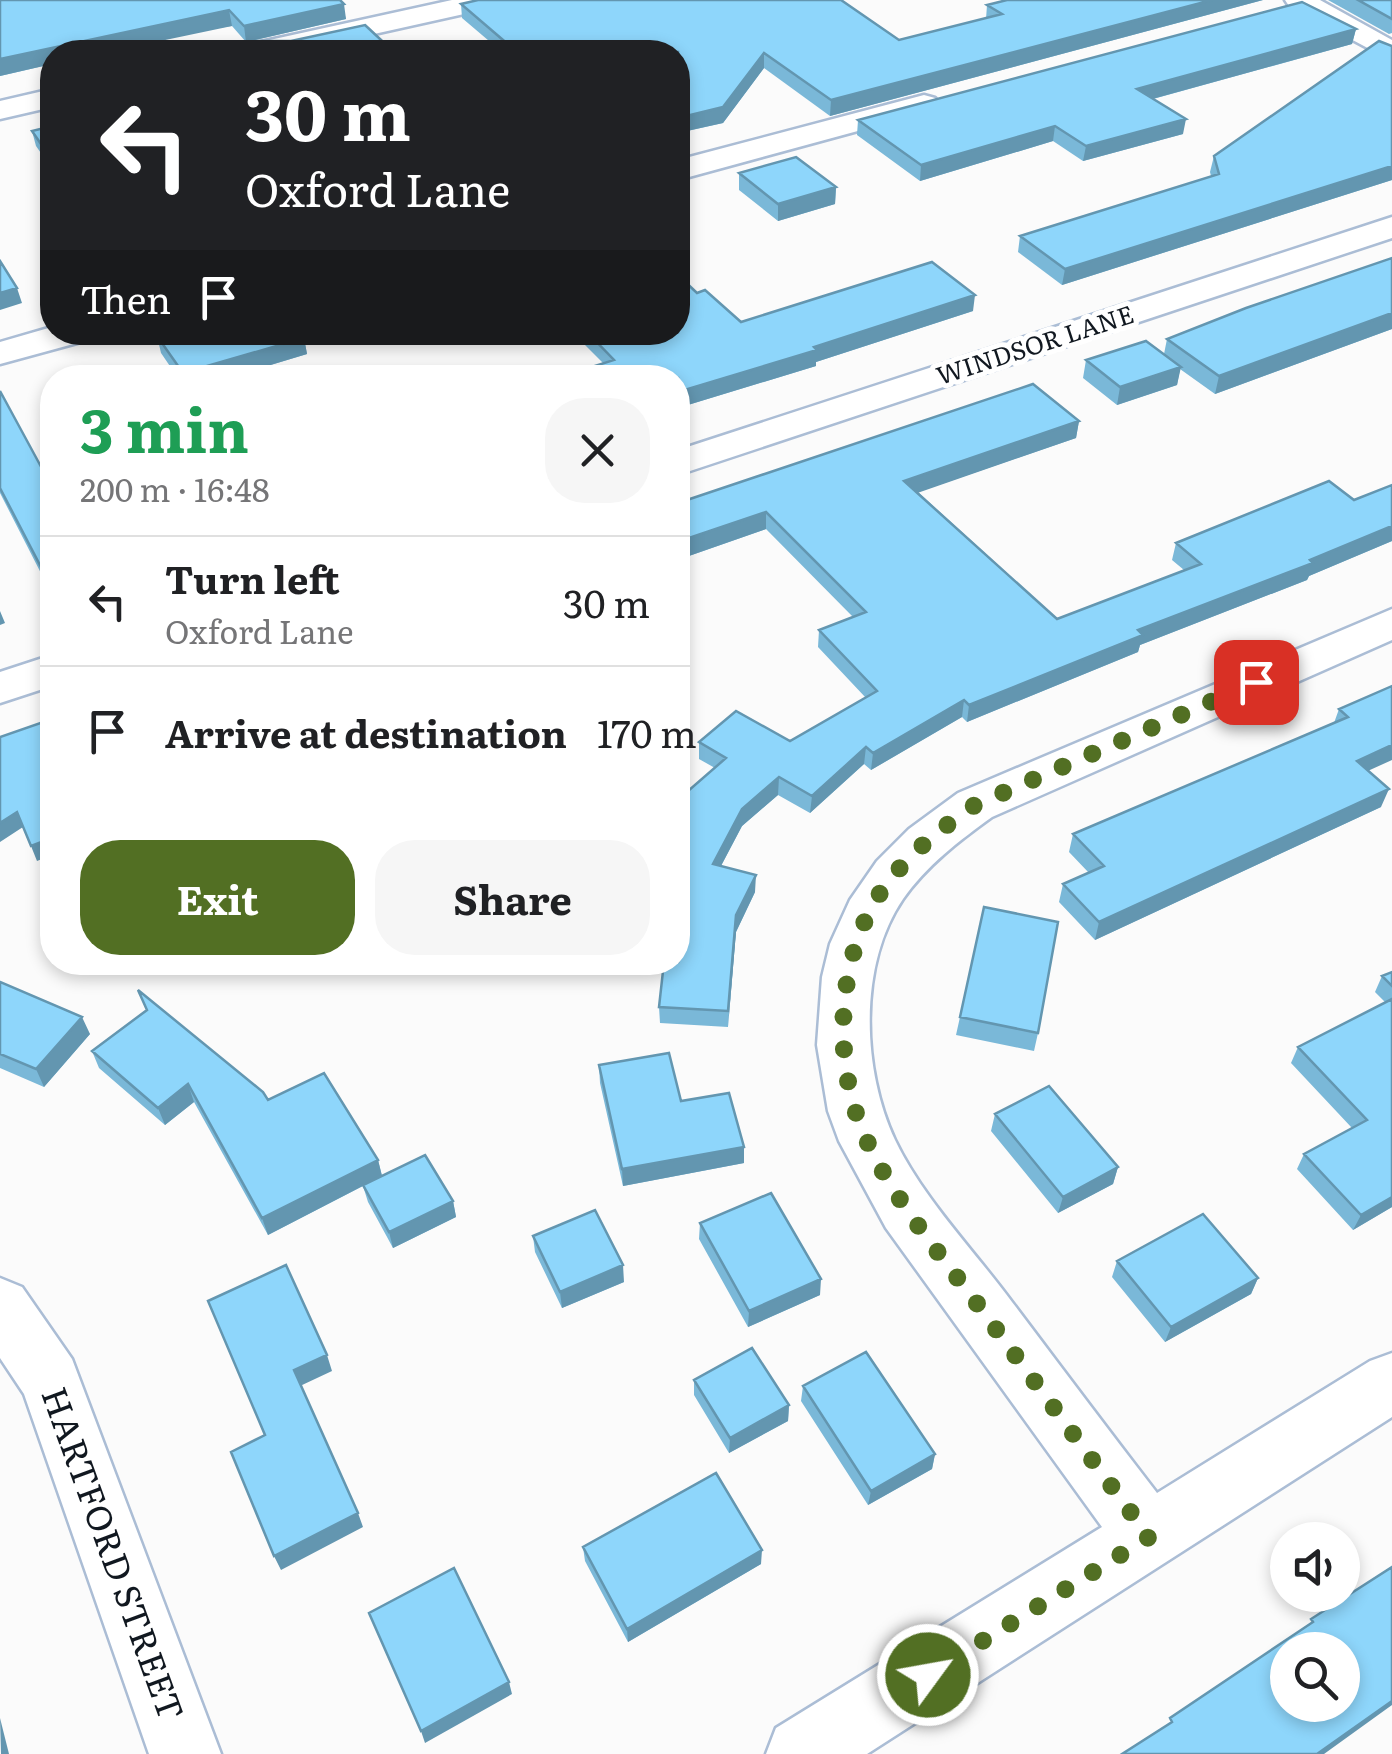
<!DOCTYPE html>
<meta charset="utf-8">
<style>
:root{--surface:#fff;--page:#f6f6f6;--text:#202124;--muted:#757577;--line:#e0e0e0;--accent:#526f23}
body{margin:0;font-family:Literata,serif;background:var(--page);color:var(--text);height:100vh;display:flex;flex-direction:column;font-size:38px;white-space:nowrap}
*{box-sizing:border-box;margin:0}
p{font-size:32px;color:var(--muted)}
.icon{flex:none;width:55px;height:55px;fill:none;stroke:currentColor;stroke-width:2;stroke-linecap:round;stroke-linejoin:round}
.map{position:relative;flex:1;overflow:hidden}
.panel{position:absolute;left:40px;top:365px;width:650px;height:610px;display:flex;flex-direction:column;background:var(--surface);border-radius:40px;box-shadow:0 5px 15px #0003}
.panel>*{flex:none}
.top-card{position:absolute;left:40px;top:40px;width:650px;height:305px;border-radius:40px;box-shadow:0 5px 15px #0003;background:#202124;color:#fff;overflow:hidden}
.controls{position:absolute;left:1270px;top:1522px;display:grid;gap:20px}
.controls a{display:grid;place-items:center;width:90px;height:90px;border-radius:50%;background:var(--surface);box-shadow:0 5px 15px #0003;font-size:50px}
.pin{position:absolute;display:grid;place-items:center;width:85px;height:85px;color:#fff;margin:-42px;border-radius:20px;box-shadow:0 5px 15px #0006}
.me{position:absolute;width:110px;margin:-55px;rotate:58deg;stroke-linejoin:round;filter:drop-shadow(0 0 8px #0008)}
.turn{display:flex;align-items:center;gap:35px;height:210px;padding:0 40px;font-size:45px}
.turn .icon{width:130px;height:130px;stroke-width:2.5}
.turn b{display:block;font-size:70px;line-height:85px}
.then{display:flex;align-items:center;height:95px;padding:0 40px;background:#0003;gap:20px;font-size:38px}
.round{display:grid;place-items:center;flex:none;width:105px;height:105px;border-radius:40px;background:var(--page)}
.headline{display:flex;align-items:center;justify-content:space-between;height:170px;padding:0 40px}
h1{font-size:60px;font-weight:700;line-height:75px;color:#1e9e55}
.primary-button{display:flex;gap:20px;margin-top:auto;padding:20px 40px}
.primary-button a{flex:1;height:115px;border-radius:40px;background:var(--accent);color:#fff;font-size:40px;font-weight:700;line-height:115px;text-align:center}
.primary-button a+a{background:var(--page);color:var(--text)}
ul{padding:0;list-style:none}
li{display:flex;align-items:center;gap:30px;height:130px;padding:0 40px;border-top:2px solid var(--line)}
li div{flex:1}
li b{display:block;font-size:38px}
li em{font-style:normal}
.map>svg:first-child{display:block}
</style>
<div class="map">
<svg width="1392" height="1754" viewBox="0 0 1392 1754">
<rect width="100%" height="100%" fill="#fbfbfb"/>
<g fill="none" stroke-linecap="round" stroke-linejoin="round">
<!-- street casing -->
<g stroke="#abbdd5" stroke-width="5">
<path id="street" d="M 452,0 L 504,0 L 500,6 L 293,52 L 241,52 L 246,46 L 256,43 Z
M 1285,0 L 1320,0 L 1392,40 L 1392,61 L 1289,6 Z
M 52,89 L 52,107 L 0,119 L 0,101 Z
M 924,95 L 935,98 L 939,104 L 935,110 L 678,180 L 678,160 Z
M 1392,217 L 1392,238 L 678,475 L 678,450 Z
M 52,327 L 52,332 L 93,332 L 88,340 L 0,364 L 0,342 Z
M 1392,609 L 1392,640 L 992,817 C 960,840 926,866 903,899 C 858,965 862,1070 895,1140 C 922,1196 968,1244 1006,1294 C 1056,1360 1106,1427 1157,1493 L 1370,1361 L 1392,1353 L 1392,1417 L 867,1754 L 766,1754 L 776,1728 L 1102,1527 L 886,1228 L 839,1141 L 828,1111 L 817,1045 L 822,977 L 830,944 L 850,900 L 877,861 L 909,829 L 958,793 Z
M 52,655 L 52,686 L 0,703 L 0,672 Z
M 0,1278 L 22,1287 L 72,1359 L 221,1754 L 149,1754 L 24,1394 L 0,1358 Z"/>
</g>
<!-- street -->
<use href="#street" fill="#fff" fill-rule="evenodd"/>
</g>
<!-- wall -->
<path fill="#7ab8d8" d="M 0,0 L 340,0 L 346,19 L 246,42 L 232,26 L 52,52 L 52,64 L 0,76 Z
M 1263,0 L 830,116 L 764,68 L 723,123 L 678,133 L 678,52 L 502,52 L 462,18 L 461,4 L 899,40 L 986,19 L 987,5 Z
M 1328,0 L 1392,0 L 1392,33 L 1389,34 Z
M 1356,29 L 1352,44 L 1153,99 L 1183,134 L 1083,161 L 1053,141 L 920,181 L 857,135 L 858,120 Z
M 257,41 L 394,52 L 259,52 Z
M 52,126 L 52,169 L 36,146 L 32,131 Z
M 1214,156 L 1392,180 L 1062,285 L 1018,252 L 1020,236 L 1211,176 L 1210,172 Z
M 739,173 L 836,187 L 835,204 L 778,221 L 739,190 Z
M 1392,258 L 1392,329 L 1215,394 L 1180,369 L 1177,385 L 1117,405 L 1083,378 L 1086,360 L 1164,354 L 1167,339 Z
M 697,293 L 741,322 L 973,311 L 816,362 L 816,366 L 678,408 L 678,378 L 603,363 L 572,332 L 678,332 Z
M 157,336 L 304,338 L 307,354 L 228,378 L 178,378 L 161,353 Z
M 0,391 L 52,487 L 52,581 L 46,583 L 0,493 Z
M 1079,421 L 1076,438 L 918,492 L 1057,619 L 1184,570 L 1172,560 L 1176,543 L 1354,500 L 1392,485 L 1392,541 L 1309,576 L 1307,580 L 1140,645 L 1138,652 L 967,722 L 962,717 L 871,770 L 864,764 L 810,813 L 778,795 L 742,826 L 721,866 L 755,892 L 736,932 L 728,1027 L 660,1023 L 659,1007 L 715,768 L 699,759 L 699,742 L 790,741 L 866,698 L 818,647 L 819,630 L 853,617 L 766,529 L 686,557 L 678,547 L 678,503 Z
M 1392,686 L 1368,771 L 1381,807 L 1095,940 L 1059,902 L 1063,884 L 1089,873 L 1069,852 L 1073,834 L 1334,723 L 1339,709 Z
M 1392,972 L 1392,1207 L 1353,1230 L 1297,1169 L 1304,1154 L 1352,1128 L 1291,1063 L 1298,1047 L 1386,1003 L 1375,992 L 1382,976 Z
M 0,982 L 90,1034 L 44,1087 L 0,1068 Z
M 138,990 L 268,1100 L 378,1160 L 382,1176 L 453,1201 L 456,1217 L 393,1248 L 368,1202 L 363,1186 L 268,1235 L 194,1102 L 165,1125 L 99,1068 L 92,1051 L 146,1010 Z
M 960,1017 L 1038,1033 L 1034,1051 L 956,1035 Z
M 599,1065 L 681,1101 L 744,1147 L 744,1163 L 623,1186 L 600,1083 Z
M 995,1114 L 1118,1167 L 1113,1184 L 1058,1213 L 991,1131 Z
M 700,1223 L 820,1295 L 748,1327 L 699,1239 Z
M 533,1236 L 624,1282 L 562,1308 L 535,1252 Z
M 1117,1261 L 1258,1278 L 1251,1294 L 1165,1342 L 1112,1277 Z
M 694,1380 L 789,1405 L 788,1421 L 729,1453 L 694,1395 Z
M 803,1386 L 935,1454 L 932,1469 L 868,1505 L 801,1401 Z
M 583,1547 L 761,1564 L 628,1642 L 585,1561 Z"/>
<!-- shaded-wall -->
<path fill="#6396b0" d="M 1212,0 L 1263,0 L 830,116 L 831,100 Z
M 344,4 L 346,19 L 246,42 L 244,26 Z
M 229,10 L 232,26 L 108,52 L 52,52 L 52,64 L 0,76 L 0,59 Z
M 1356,29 L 1352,44 L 1134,104 L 1137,89 Z
M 764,53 L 764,68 L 723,123 L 678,133 L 678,118 Z
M 1186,119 L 1183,134 L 1083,161 L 1086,146 Z
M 1055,126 L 1053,141 L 920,181 L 921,165 Z
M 1392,166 L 1392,180 L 1062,285 L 1065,269 Z
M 836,187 L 835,204 L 778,221 L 778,204 Z
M 17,288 L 22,303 L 0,310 L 0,293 Z
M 975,295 L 973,311 L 816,362 L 816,366 L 678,408 L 678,392 Z
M 1392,313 L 1392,329 L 1215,394 L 1219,376 Z
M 304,338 L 307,354 L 228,378 L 184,378 L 183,373 Z
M 1181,367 L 1177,385 L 1117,405 L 1120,387 Z
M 1079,421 L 1076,438 L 903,498 L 904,481 Z
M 766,512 L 766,529 L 686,557 L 686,539 Z
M 1392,526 L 1392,541 L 1309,576 L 1307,580 L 1140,645 L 1138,652 L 967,722 L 969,705 L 1138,630 Z
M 52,563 L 52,581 L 46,583 L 41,567 Z
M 0,611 L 5,623 L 0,625 Z
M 964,700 L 962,717 L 871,770 L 873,753 Z
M 1392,745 L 1392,760 L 1350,779 L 1357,761 Z
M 866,747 L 864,764 L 810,813 L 812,796 Z
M 779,777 L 778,795 L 742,826 L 713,881 L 713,864 L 742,809 Z
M 1389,789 L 1381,807 L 1095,940 L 1099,922 Z
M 17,812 L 23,827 L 0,842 L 0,823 Z
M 52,838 L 52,855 L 37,861 L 31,846 Z
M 756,875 L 755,892 L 736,932 L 728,1027 L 736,915 Z
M 82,1017 L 90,1034 L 44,1087 L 36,1069 Z
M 188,1084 L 194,1102 L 165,1125 L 158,1108 Z
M 744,1147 L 744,1163 L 623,1186 L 622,1169 Z
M 378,1160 L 382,1176 L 268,1235 L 262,1218 Z
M 1118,1167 L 1113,1184 L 1058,1213 L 1063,1197 Z
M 1392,1197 L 1392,1207 L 1353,1230 L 1361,1215 Z
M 453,1201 L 456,1217 L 393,1248 L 389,1232 Z
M 623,1265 L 624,1282 L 562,1308 L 560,1292 Z
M 1258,1278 L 1251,1294 L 1165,1342 L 1171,1327 Z
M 821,1279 L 820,1295 L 748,1327 L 749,1311 Z
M 327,1355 L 332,1371 L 300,1386 L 294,1370 Z
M 789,1405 L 788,1421 L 729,1453 L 730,1438 Z
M 935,1454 L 932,1469 L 868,1505 L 871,1491 Z
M 358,1513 L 363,1527 L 281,1570 L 274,1556 Z
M 762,1550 L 761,1564 L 628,1642 L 627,1629 Z
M 509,1682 L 512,1694 L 425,1743 L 421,1731 Z
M 1392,1701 L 1392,1705 L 1324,1754 L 1317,1754 Z
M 0,1718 L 9,1754 L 1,1754 Z"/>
<!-- building -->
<path fill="#8ed6fb" stroke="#6396b0" stroke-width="2.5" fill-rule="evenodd" d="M 0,0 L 340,0 L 344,4 L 244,26 L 229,10 L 0,59 Z
M 478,0 L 841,0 L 899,40 L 1002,14 L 987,5 L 1007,0 L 1212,0 L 831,100 L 764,53 L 723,107 L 678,118 L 678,52 L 517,52 L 461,4 Z
M 1358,0 L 1392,0 L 1392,19 Z
M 1302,2 L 1356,29 L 1137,89 L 1186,119 L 1086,146 L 1055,126 L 921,165 L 858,120 Z
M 365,25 L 394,52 L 267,52 L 257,41 L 291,41 Z
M 1379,41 L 1392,46 L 1392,166 L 1065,269 L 1020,236 L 1219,174 L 1214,156 Z
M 52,126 L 52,160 L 32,131 Z
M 796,157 L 836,187 L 778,204 L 739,173 Z
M 1392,258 L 1392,313 L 1219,376 L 1167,339 L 1246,308 Z
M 0,261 L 17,288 L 0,293 Z
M 932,262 L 975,295 L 814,347 L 817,350 L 678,392 L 678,378 L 557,378 L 614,360 L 587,332 L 678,332 L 678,275 L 697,293 L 705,290 L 741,322 Z
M 171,332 L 300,332 L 304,338 L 183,373 L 157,336 Z
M 1146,341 L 1181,367 L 1120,387 L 1086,360 Z
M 1033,384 L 1079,421 L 904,481 L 1057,619 L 1201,564 L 1176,543 L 1329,481 L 1354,500 L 1392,485 L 1392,526 L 1310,560 L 1313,563 L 1138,630 L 1143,635 L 969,705 L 964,700 L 873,753 L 866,747 L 812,796 L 779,777 L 742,809 L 713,864 L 756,875 L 736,915 L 728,1011 L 659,1007 L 664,962 L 678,962 L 678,810 L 688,791 L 726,758 L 699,742 L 736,711 L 790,741 L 877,691 L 819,630 L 866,612 L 766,512 L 686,539 L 678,530 L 678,503 Z
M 0,391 L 52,487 L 52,563 L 41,567 L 0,488 Z
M 1392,686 L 1392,745 L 1357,761 L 1389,789 L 1099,922 L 1063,884 L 1104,866 L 1073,834 L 1348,717 L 1339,709 Z
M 52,719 L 52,765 L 50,765 L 52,771 L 52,838 L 31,846 L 17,812 L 0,823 L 0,737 Z
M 984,907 L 1058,922 L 1038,1033 L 960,1017 Z
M 1392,972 L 1392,986 L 1382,976 Z
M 0,982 L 82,1017 L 36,1069 L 0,1054 Z
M 138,990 L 263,1092 L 268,1100 L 324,1073 L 378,1160 L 262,1218 L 188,1084 L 158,1108 L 92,1051 L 147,1010 Z
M 1392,999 L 1392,1197 L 1361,1215 L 1304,1154 L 1367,1120 L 1298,1047 Z
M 669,1053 L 681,1101 L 729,1093 L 744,1147 L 622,1169 L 599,1065 Z
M 1049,1086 L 1118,1167 L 1063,1197 L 995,1114 Z
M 425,1155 L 453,1201 L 389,1232 L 363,1185 Z
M 771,1193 L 821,1279 L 749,1311 L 700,1223 Z
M 595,1210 L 623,1265 L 560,1292 L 533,1236 Z
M 1203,1214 L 1258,1278 L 1171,1327 L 1117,1261 Z
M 286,1265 L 327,1355 L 294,1370 L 358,1513 L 274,1556 L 231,1452 L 265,1435 L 208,1301 Z
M 752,1348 L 789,1405 L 730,1438 L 694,1380 Z
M 866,1352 L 935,1454 L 871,1491 L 803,1386 Z
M 716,1473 L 762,1550 L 627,1629 L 583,1547 Z
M 1392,1567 L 1392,1701 L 1317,1754 L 1122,1754 L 1172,1722 L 1170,1718 L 1313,1622 L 1311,1619 ZM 1288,1650 L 1342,1650 L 1342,1705 L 1288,1705 Z
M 454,1568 L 509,1682 L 421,1731 L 369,1613 Z"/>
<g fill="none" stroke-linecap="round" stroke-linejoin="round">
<!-- route -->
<path stroke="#526f23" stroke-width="18" stroke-dasharray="0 32.4" d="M 928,1675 L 1149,1537 C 1095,1464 1041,1390 987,1317 C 946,1261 896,1204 867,1141 C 831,1065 835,955 885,886 C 910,853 941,828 975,805 L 1256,682"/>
</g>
<g text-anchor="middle" stroke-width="10" stroke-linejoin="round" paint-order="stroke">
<!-- far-street labels -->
<g font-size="25" fill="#111820" stroke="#fff">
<text transform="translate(1035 345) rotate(-18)" y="9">WINDSOR LANE</text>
</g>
<!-- near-street labels -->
<g font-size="35" fill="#111820" stroke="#fff">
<text transform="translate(112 1554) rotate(70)" y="12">HARTFORD STREET</text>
</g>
</g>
</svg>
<div class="controls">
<a><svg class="icon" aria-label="sound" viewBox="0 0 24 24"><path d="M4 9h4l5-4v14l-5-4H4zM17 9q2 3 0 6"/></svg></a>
<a><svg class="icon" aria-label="search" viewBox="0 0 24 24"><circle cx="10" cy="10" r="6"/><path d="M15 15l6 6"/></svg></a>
</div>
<div class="pin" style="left:1256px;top:682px;background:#d93025"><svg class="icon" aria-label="arrive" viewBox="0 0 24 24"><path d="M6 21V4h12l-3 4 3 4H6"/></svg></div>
<svg class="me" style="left:928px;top:1675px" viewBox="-20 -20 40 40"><circle r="17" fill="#526f23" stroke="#fff" stroke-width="3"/><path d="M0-11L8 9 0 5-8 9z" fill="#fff"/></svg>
<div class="top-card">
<div class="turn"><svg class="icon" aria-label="left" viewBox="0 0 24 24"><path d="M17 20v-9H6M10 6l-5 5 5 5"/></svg><div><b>30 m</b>Oxford Lane</div></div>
<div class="then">Then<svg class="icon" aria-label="arrive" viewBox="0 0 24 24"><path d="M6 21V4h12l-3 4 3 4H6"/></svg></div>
</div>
<section class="panel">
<div class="headline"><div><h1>3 min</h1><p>200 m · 16:48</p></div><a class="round"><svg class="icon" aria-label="close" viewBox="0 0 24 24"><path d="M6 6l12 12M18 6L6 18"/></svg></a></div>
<ul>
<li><svg class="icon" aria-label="left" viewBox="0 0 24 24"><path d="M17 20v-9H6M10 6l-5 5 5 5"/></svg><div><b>Turn left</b><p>Oxford Lane</p></div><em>30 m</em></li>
<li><svg class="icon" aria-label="arrive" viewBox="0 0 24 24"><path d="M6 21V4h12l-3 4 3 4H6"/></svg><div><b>Arrive at destination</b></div><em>170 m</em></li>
</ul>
<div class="primary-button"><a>Exit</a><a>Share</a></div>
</section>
</div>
